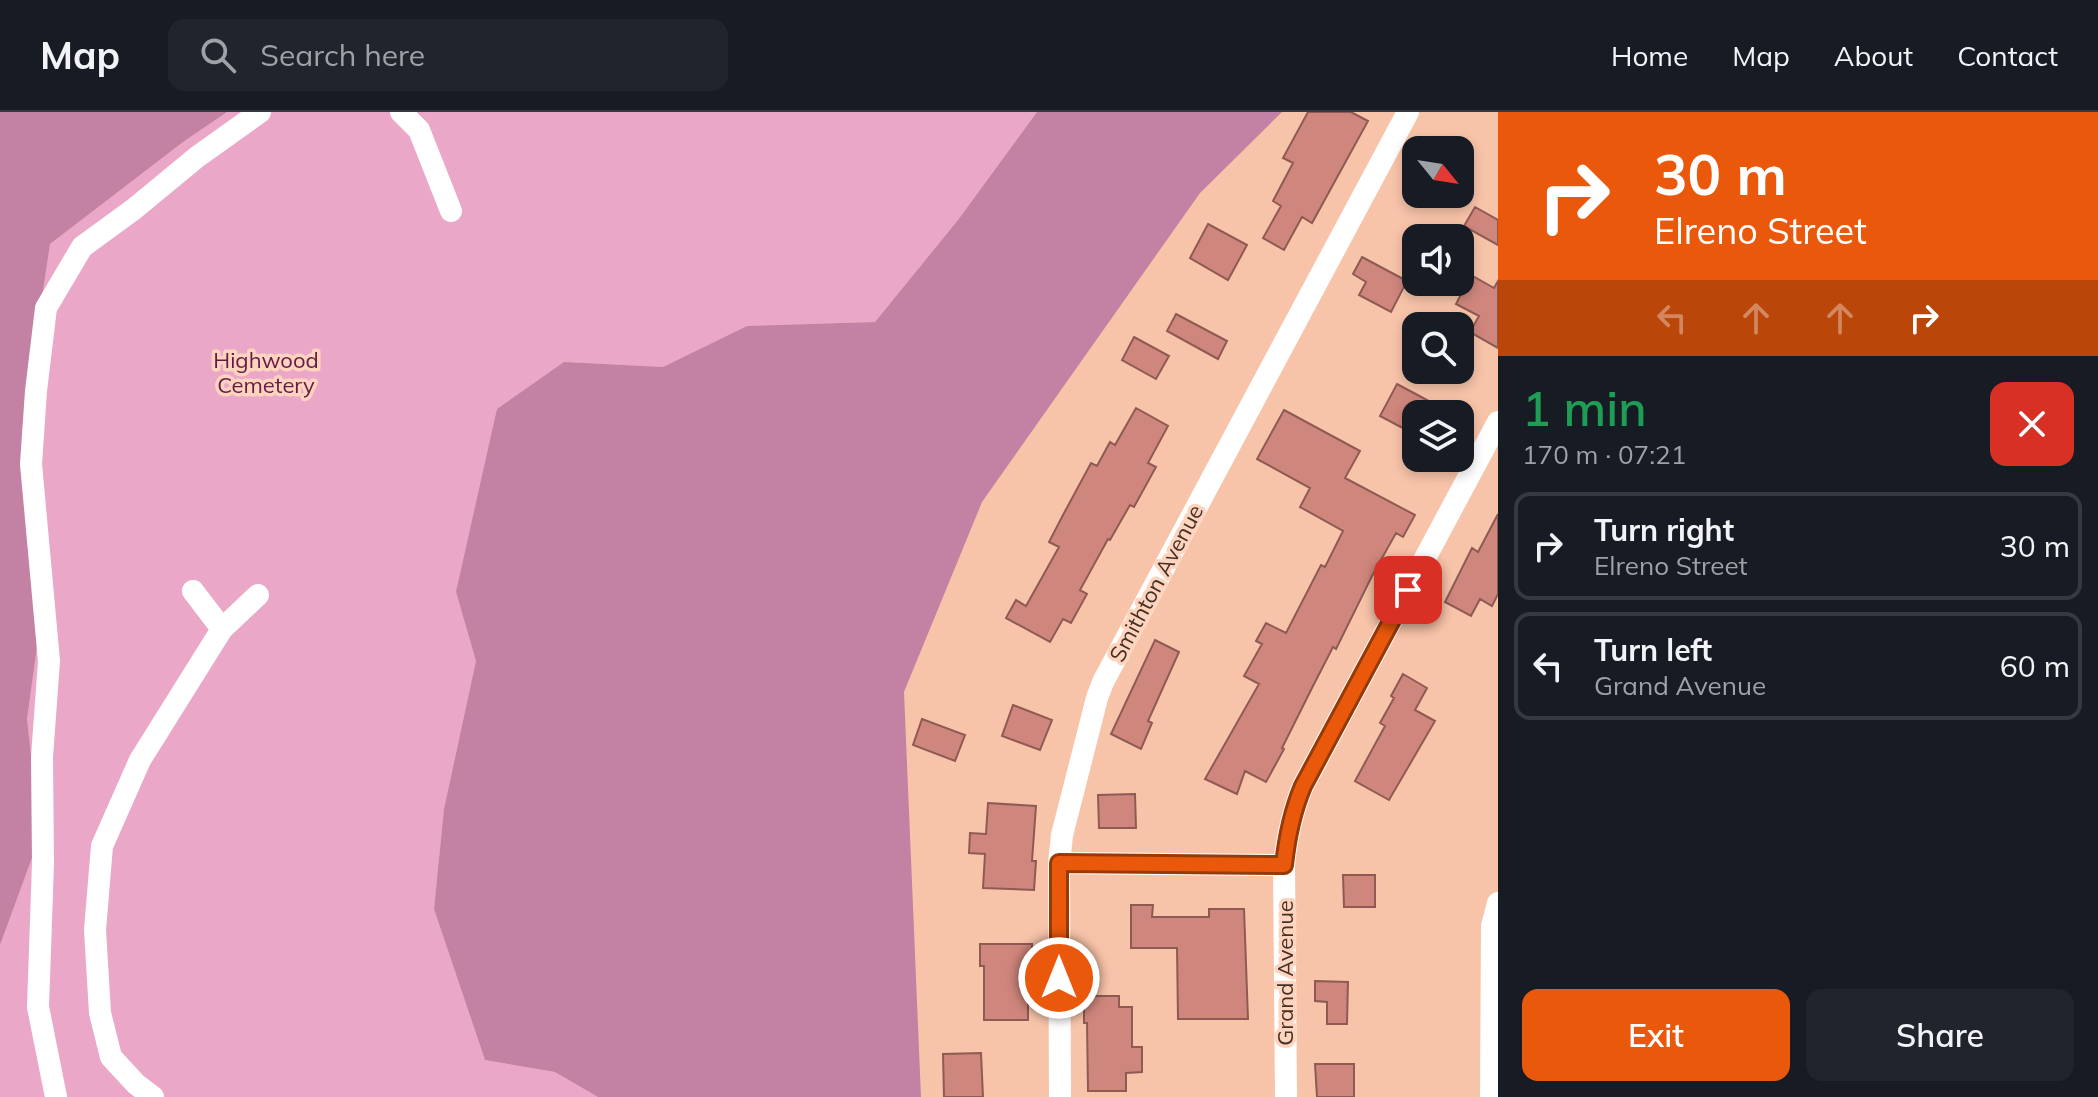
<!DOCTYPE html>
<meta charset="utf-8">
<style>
:root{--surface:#171b24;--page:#20242c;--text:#f1f3f6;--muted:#9ea1a6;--line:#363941;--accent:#ea580c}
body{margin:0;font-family:Mulish,sans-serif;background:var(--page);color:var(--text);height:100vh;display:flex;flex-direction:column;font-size:30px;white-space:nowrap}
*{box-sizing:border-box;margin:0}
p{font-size:26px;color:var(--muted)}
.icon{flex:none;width:44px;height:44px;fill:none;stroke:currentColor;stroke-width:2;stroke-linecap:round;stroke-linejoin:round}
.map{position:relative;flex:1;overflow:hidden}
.details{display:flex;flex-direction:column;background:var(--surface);width:600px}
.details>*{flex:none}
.hud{background:#ea580c;color:#fff;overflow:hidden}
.needle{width:52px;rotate:120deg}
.tools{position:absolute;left:1402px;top:24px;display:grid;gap:16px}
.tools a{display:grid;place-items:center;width:72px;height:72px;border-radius:16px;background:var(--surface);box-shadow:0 4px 12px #0003;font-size:40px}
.pin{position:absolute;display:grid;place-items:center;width:68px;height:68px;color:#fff;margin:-34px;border-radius:16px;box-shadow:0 4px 12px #0006}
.me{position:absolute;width:88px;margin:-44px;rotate:0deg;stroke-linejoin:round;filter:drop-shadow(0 0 6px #0008)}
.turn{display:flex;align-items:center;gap:28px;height:168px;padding:0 24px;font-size:36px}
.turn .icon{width:104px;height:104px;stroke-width:2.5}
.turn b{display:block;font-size:56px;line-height:68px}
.lanes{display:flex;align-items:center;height:76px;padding:0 24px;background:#0003;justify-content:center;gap:40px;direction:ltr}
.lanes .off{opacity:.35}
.round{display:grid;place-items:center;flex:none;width:84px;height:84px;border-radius:16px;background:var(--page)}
.head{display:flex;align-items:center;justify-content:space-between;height:136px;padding:0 24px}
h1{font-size:48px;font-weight:600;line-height:60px;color:#1e9e55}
.primary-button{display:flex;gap:16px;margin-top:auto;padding:16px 24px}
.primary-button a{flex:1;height:92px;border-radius:16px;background:var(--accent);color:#fff;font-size:32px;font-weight:600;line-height:92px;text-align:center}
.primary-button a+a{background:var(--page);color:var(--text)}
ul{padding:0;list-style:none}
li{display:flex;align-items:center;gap:24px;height:108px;margin:0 16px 12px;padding:0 8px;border:4px solid var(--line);border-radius:16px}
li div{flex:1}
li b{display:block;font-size:30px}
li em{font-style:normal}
header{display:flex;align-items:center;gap:48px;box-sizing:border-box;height:112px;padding:0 40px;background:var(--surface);border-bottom:2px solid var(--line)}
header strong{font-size:38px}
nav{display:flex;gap:44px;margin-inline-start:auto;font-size:28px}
.search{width:560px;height:72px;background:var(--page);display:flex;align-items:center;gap:20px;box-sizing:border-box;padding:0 28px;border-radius:16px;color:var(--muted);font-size:30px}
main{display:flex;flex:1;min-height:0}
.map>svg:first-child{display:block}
</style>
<header>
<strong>Map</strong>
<div class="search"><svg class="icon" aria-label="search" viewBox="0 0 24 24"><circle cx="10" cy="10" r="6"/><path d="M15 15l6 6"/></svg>Search here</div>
<nav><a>Home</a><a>Map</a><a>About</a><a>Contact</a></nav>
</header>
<main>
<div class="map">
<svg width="1498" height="985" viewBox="0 0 1498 985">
<rect width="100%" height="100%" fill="#f8c4a9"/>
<!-- green -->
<path fill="#eaa7c8" d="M 227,0 L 1037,0 L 958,108 L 875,210 L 747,214 L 663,255 L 564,250 L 456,480 L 476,549 L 444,697 L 434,797 L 485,948 L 555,960 L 598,985 L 0,985 L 0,833 L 40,724 L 27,607 L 40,513 L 22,320 L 50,132 L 183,30 Z"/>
<!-- forest -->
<path fill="#c381a3" d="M 0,0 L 227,0 L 183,30 L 50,132 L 22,320 L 40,513 L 27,607 L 40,724 L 0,833 Z
M 1037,0 L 1282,0 L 1200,81 L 982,390 L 904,580 L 921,985 L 598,985 L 555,960 L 485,948 L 434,797 L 444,697 L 476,549 L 456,480 L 497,297 L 564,250 L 663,255 L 747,214 L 875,210 L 958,108 Z"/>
<!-- building -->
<path fill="#cf867c" stroke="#8e5b54" stroke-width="2" d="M 1308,0 L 1351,0 L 1368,9 L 1312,111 L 1302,105 L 1284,138 L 1263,126 L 1281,94 L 1273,89 L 1293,51 L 1283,46 Z
M 1475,95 L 1498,108 L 1498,133 L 1464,114 Z
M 1208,112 L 1247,133 L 1228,168 L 1190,146 Z
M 1362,145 L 1407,169 L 1391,200 L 1359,183 L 1366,170 L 1353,162 Z
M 1471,163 L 1494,176 L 1498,169 L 1498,236 L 1470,220 L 1479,204 L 1456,192 Z
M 1176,202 L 1227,229 L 1218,247 L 1167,219 Z
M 1134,225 L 1169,244 L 1156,267 L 1122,248 Z
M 1397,272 L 1453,302 L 1416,302 L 1416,323 L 1380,304 Z
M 1136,296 L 1168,314 L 1148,351 L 1156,355 L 1134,395 L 1130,393 L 1110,428 L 1108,427 L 1080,478 L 1087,482 L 1071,511 L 1063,507 L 1050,530 L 1006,506 L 1016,488 L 1026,494 L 1059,435 L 1049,430 L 1063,403 L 1091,351 L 1097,354 L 1110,330 L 1115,333 Z
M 1284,298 L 1360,339 L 1345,366 L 1415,403 L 1403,425 L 1396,421 L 1372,464 L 1336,537 L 1333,535 L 1313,574 L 1282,636 L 1284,637 L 1266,670 L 1245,659 L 1237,682 L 1205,667 L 1259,572 L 1244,564 L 1262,532 L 1256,529 L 1266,511 L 1286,521 L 1321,453 L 1325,455 L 1343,419 L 1300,395 L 1310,376 L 1257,347 Z
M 1498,402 L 1498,482 L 1492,494 L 1480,487 L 1471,504 L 1445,490 L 1472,436 L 1478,440 Z
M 1155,528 L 1179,540 L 1148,609 L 1152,611 L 1141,637 L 1111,622 Z
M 1403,562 L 1427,576 L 1415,598 L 1435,609 L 1389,688 L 1355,669 L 1385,614 L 1380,611 L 1394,586 L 1391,584 Z
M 1013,593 L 1052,608 L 1040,638 L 1002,624 Z
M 922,607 L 965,623 L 955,649 L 913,633 Z
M 1135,682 L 1136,716 L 1099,716 L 1098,683 Z
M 988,691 L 1036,694 L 1032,749 L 1036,749 L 1034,778 L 983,776 L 985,742 L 969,741 L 970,721 L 986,722 Z
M 1343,763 L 1375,763 L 1375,795 L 1344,795 Z
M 1131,793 L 1153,793 L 1152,805 L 1209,805 L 1209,797 L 1244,797 L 1248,907 L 1178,907 L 1177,836 L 1131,836 Z
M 980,832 L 1032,832 L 1032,854 L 1028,854 L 1028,908 L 984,908 L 984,854 L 980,854 Z
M 1315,869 L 1348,870 L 1347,912 L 1327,912 L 1327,890 L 1315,889 Z
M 1084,884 L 1119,884 L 1119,895 L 1132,895 L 1132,935 L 1142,935 L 1142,960 L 1126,961 L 1126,979 L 1088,979 L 1087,911 L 1084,911 Z
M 981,941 L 983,985 L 944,985 L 943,942 Z
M 1315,952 L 1354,952 L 1354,985 L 1317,985 Z"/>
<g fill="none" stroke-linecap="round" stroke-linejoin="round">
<!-- minor -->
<path stroke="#fff" stroke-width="22" d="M 401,0 L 419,18 L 451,99
M 193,479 L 222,517
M 1059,751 L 1284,753
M 56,985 L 38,895 L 43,751 L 42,645 L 49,549 L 31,352 L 36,279 L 46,196 L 82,135 L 134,97 L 197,45 L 260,0
M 153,985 L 136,972 L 111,945 L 100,901 L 95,818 L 102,734 L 140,648 L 222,517 L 258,483
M 1060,985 L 1059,751 L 1062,723 L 1097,586 L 1103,570 L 1408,0
M 1286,985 L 1284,753 C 1287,725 1292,700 1303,674 L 1498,310
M 1491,985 L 1492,814 L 1498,791"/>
</g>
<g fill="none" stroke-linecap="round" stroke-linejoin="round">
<!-- route casing -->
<g stroke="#983908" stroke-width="20">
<path id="route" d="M 1059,866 L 1059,751 L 1284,753 C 1287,725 1292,700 1303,674 L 1408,478"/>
</g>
<!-- route -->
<use href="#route" stroke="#ea580c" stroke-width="14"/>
</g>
<g text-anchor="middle" stroke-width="7" stroke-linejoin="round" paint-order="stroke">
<!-- park labels -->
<g font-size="22" fill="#671948" stroke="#fed4be">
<text x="266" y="256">Highwood<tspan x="266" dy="25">Cemetery</tspan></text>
</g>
<!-- street labels -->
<g font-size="22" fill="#453026" stroke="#fed4be">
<text transform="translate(1156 471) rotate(-62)" y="8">Smithton Avenue</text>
<text transform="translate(1285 861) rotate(-90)" y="8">Grand Avenue</text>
</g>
</g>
</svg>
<div class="tools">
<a><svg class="needle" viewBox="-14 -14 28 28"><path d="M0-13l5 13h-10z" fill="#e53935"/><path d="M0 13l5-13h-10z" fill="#9ea1a6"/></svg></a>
<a><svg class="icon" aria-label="sound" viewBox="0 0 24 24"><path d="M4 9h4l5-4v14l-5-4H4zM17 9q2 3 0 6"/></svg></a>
<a><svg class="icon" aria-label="search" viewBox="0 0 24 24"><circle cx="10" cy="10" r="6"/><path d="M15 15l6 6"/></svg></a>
<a><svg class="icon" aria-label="layers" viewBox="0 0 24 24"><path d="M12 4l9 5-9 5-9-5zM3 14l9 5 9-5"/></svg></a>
</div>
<div class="pin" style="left:1408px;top:478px;background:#d93025"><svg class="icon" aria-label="arrive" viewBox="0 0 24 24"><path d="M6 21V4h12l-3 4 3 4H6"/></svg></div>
<svg class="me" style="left:1059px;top:866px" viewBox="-20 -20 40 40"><circle r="17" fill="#ea580c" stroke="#fff" stroke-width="3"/><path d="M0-11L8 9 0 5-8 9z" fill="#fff"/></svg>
</div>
<section class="details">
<div class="hud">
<div class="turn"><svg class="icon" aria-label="right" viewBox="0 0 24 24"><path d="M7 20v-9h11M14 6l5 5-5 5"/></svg><div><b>30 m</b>Elreno Street</div></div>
<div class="lanes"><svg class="icon off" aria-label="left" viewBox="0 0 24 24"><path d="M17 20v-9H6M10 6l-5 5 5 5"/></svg><svg class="icon off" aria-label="ahead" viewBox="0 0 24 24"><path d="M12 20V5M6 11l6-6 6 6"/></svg><svg class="icon off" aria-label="ahead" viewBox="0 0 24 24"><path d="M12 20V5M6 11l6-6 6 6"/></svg><svg class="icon" aria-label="right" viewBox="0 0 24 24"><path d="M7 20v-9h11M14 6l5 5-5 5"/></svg></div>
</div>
<div class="head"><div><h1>1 min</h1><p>170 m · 07:21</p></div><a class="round" style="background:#d93025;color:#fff"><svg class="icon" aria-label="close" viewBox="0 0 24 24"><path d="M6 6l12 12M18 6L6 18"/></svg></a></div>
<ul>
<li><svg class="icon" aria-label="right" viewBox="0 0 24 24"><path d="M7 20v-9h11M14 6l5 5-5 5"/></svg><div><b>Turn right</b><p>Elreno Street</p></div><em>30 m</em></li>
<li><svg class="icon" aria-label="left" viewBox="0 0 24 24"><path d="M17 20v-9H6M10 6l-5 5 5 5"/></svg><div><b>Turn left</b><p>Grand Avenue</p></div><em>60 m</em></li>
</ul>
<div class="primary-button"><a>Exit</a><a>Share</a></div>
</section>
</main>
